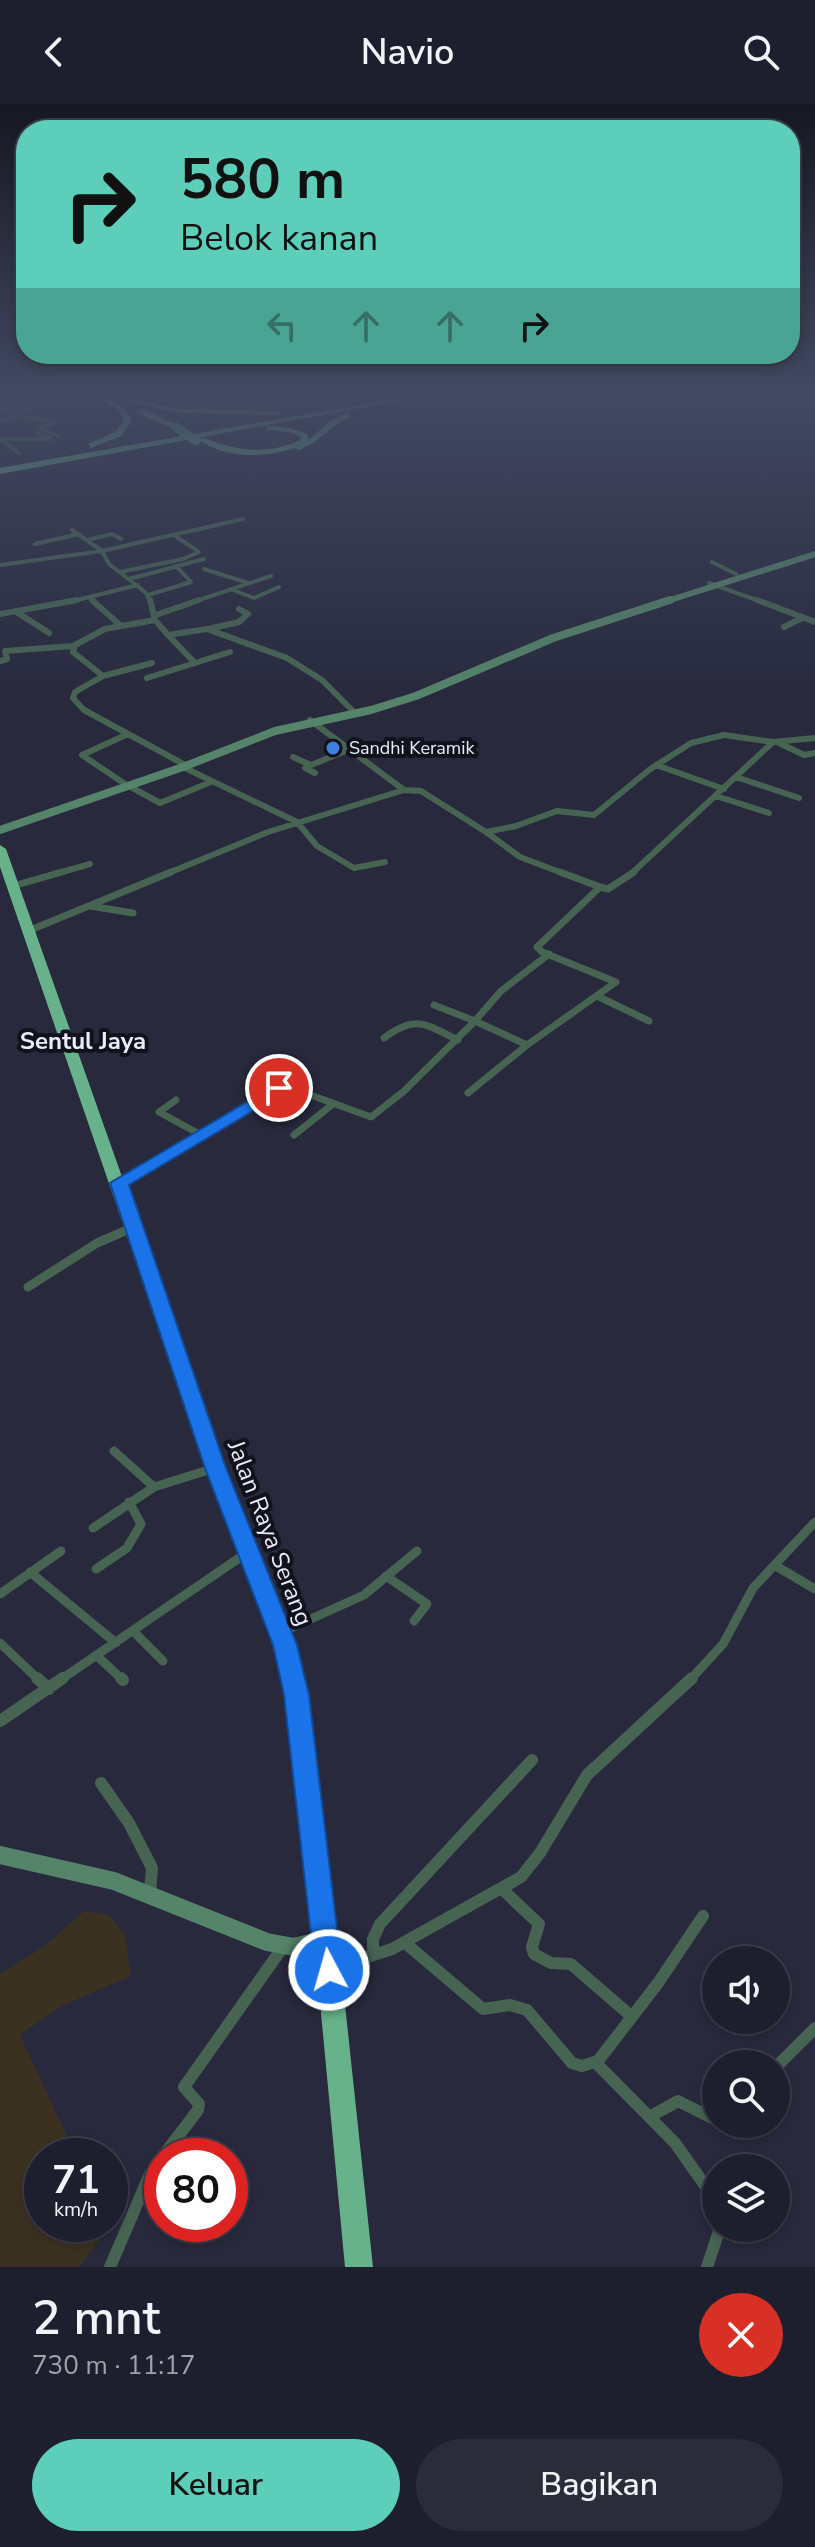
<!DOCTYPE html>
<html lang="id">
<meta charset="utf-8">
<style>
:root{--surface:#1e1f2e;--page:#2b2c3a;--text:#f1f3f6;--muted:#a1a2aa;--line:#3c3d4a;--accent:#5cceba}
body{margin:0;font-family:"Nunito Sans",sans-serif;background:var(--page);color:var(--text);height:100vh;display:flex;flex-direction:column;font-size:30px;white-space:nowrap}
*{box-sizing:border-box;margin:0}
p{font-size:26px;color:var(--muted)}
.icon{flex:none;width:44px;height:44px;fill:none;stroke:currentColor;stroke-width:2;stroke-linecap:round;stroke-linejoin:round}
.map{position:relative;height:2163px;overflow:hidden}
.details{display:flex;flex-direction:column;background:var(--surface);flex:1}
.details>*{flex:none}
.banner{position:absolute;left:16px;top:16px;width:784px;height:244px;border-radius:32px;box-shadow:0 4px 12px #0003,0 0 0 2px var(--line);background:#5cceba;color:#111;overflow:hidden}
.controls{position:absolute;left:702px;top:1842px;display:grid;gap:16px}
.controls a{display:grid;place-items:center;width:88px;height:88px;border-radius:50%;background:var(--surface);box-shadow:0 4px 12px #0003,0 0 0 2px var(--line);font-size:40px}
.speed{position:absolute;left:24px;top:2034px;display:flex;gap:16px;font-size:40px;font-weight:700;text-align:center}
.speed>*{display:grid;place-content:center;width:104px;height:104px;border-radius:50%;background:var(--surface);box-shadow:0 4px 12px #0003,0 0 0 2px var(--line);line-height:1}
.speed small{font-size:20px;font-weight:400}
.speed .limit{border:12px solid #d22;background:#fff;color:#111}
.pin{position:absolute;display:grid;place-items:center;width:68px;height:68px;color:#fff;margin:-34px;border:4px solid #fff;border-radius:50%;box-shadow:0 2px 8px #0007}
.me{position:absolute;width:88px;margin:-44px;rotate:354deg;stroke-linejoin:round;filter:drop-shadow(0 0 6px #0008)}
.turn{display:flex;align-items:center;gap:28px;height:168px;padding:0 32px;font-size:36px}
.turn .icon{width:104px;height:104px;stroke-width:2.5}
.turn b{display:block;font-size:56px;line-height:68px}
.lanes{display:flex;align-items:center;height:76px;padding:0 32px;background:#0003;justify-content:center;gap:40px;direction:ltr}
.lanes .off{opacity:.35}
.round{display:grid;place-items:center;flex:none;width:84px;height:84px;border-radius:42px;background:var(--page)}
.overview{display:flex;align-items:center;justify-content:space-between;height:136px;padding:0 32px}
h1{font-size:48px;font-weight:600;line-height:60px}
.button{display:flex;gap:16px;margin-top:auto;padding:16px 32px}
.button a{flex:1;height:92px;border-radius:48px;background:var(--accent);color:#111;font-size:32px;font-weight:600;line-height:92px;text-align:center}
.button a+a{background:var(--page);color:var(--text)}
header{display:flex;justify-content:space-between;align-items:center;height:104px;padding:0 32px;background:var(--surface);font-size:36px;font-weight:600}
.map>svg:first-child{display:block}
</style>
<header><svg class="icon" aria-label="back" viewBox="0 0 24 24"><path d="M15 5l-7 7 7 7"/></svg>Navio<svg class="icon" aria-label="search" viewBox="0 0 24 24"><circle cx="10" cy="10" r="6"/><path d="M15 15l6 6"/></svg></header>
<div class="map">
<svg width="815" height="2163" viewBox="0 0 815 2163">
<rect width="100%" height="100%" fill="#28293d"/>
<!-- industrial -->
<path fill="#3b3121" d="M 84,1807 L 109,1811 L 125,1831 L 131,1872 L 61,1902 L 20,1931 L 76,2052 L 42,2052 L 42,2120 L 97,2120 L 104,2129 L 80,2163 L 0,2163 L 0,1870 L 45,1842 Z"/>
<!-- green -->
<path fill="#134c31" d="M 117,288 L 324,288 L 334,297 C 261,309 188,314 117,288 Z"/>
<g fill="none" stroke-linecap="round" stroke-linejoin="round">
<!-- street-far4 -->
<path stroke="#476453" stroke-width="4" d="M 1,296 L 37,301
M 0,305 L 20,311 L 0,317
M 14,308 L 70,293
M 19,312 L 56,319 L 39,324 L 59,332
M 0,335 L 51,335 L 37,328
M 0,335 L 19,349
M 72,426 L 102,447 L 109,460 L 145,488 L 151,498
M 87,436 L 112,430 L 121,435
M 35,440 L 79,430
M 712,458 L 736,470
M 0,461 L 102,447 L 243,415
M 204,465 L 248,479
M 120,468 L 183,455 L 199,448 L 174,431
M 129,475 L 204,455
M 709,479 L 762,498
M 233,486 L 254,494 L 279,483
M 148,491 L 191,478 L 176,462
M 89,494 L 94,498
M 69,498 L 138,481
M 193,498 L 271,472"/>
<!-- street-far3 -->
<path stroke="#476453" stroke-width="6" d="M 92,496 L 121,522
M 150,496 L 155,516 L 168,531 L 207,525 L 287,554 L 322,576 L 353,607
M 757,496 L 815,518
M 15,507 L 49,529
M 0,510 L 77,496
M 156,511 L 199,496
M 784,523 L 802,514
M 208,525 L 239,518 L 248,510 L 239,505
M 168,531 L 195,559
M 0,557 L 7,555 L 5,547 L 73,542
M 152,559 L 103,572 L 75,588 L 73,594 L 84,606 L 187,662
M 103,572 L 73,548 L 75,541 L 105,525 L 155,516
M 147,574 L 230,548
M 310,616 L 404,686 L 421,687 L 486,728 L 516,722 L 557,707 L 594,711 L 649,666 L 691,639 L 724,631 L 773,638 L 815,634
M 777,638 L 804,651 L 815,649
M 293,653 L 311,661 L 305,664 L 315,669
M 311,661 L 348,646
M 656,661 L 724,685
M 183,663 L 297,718 L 317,742 L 354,764 L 385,758
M 736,673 L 799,694
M 125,680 L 82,651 L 128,630
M 129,682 L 160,699 L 211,678
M 716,692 L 769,709
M 486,728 L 520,753 L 565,770
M 55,770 L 90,760
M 166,770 L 268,728 L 404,686
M 631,770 L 773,638"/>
<!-- street-far2 -->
<path stroke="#476453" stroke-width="7" d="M 13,782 L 62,768
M 600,783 L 608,785 L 634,768
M 90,802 L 133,809
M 28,827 L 171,768
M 597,892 L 649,917
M 434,901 L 475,917 L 501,887 L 549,850
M 384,934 C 416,910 425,920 458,936
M 468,989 L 527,941
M 176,996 L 159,1008 L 201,1031
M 294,1031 L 333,1000
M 119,1079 L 273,985 L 294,985 L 371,1013 L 403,988 L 475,917 L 527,941 L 616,878 L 542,848 L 537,843 L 600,783 L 560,768"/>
<!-- street-far1 -->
<path stroke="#476453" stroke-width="9" d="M 28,1183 L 97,1139 L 134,1123
M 114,1347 L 154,1383
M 93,1424 L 154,1383 L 215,1364
M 776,1462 L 815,1485
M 96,1465 L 127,1444 L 141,1420 L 129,1398
M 30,1468 L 116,1539
M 386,1472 L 427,1500 L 414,1517
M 0,1490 L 61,1447
M 133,1527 L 163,1557
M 282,1528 L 364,1491 L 417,1447
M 0,1539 L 39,1576
M 97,1552 L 123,1576
M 60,1576 L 248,1448
M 690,1576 L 723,1540 L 753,1484 L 815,1418"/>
<!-- street -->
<path stroke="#476453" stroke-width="12" d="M 37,1574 L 49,1585
M 121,1574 L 123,1576
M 0,1617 L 63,1574
M 101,1679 L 129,1719 L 152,1764 L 150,1789
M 503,1786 L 539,1820 L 532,1843 L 534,1850 L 551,1859 L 571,1860 L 631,1912
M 703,1812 L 658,1879 L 598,1957 L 599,1962 L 675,2039 L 716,2097
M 404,1838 L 483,1905 L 510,1901 L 527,1906 L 572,1959 L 582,1962 L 598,1957
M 373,1851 L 373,1835 L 380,1820 L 532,1656
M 333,1864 L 392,1845 L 521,1773 L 540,1749 L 587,1671 L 692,1574
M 776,1963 L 815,1924
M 651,2012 L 678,1997 L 716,2016
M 163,2052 L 198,2006 L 199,2000 L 184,1983 L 283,1843
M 110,2163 L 150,2070 L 162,2054
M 707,2163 L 720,2124"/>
<!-- secondary-far2 -->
<path stroke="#55846a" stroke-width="6" d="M 664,498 L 815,450"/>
<!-- secondary-far1 -->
<path stroke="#55846a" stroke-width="8" d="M 0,726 L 183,663 L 275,627 L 371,606 L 416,592 L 553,534 L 670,496"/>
<!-- secondary -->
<path stroke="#55846a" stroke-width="18" d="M 0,1751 L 114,1777 L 267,1838 L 294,1843 L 326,1835"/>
<!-- highway -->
<path fill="#67b28a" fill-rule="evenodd" d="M 98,288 L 179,305 L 277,307 L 281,309 L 277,311 L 179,309 L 98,291 Z
M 433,288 L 448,288 L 0,370 L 0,364 Z
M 101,293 C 116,294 126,305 132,317 L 121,332 L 91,344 L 88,340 L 115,328 L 124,317 L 119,306 L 101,297 Z
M 138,305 L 144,305 L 180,323 L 173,325 L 138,309 Z
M 348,309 L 351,313 C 331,320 319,339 299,346 L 295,344 C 264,354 226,355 199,336 L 203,334 C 236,346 267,352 300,336 L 301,333 L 289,328 L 267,326 L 267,322 L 290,324 L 308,330 L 308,336 L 332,316 Z
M 0,741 L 6,745 L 225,1364 L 295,1541 L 308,1591 L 338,1835 L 373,2163 L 345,2163 L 314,1835 L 286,1591 L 275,1541 L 207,1364 L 0,763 Z"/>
<!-- highway-bridge -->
<path stroke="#67b28a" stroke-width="9" d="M 176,323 L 196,337"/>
</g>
<!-- sky -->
<linearGradient id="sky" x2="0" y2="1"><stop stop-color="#161722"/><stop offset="0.49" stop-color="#424962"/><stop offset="1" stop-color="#424962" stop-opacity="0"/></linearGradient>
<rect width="815" height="590" fill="url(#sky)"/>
<!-- route -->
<path fill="#1a73e8" stroke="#114b97" stroke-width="2" d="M 279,979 L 285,981 L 288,984 L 285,988 L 129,1081 L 226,1364 L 297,1541 L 309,1591 L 342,1866 L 338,1875 L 329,1879 L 319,1875 L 315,1866 L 284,1591 L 273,1541 L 205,1364 L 110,1079 Z"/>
<!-- markers -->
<circle fill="#3f7fe0" stroke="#12121c" stroke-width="3" cx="333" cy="644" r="8"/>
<g text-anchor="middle" stroke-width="8" stroke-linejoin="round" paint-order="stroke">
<!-- far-poi labels -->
<g font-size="18" fill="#eaecf9" stroke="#12121c" text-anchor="start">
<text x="349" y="650">Sandhi Keramik</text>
</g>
<!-- quarter labels -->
<g font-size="24" font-weight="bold" fill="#eaecf9" stroke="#12121c">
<text x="83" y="945">Sentul Jaya</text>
</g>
<!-- near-street labels -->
<g font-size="24" fill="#eaecf9" stroke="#12121c">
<text transform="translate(270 1429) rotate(69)" y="8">Jalan Raya Serang</text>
</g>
</g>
</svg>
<div class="controls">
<a><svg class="icon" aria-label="sound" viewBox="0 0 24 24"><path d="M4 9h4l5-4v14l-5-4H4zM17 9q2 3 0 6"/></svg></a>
<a><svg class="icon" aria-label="search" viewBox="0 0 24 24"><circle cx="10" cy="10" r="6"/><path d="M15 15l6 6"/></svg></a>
<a><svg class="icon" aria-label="layers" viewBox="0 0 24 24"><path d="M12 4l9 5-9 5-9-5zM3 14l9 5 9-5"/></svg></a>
</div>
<div class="speed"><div>71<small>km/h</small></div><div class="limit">80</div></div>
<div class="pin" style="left:279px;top:984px;background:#d93025"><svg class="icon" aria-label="arrive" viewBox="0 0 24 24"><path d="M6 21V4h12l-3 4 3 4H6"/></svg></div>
<svg class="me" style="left:329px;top:1866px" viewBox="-20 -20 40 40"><circle r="17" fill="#1a73e8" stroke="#fff" stroke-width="3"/><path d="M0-11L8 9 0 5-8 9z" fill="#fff"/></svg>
<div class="banner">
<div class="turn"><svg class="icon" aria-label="right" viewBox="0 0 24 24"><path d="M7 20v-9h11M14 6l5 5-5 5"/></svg><div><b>580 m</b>Belok kanan</div></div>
<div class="lanes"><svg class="icon off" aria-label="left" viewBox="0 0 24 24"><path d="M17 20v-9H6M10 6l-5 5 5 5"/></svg><svg class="icon off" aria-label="ahead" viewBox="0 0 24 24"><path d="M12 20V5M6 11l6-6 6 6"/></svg><svg class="icon off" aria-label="ahead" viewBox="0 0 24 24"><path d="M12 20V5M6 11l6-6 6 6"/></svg><svg class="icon" aria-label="right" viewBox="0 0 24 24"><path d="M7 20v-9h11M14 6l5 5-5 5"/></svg></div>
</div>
</div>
<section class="details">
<div class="overview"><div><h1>2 mnt</h1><p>730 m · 11:17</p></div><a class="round" style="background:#d93025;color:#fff"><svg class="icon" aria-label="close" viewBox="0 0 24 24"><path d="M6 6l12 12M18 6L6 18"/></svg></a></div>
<div class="button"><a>Keluar</a><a>Bagikan</a></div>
</section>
